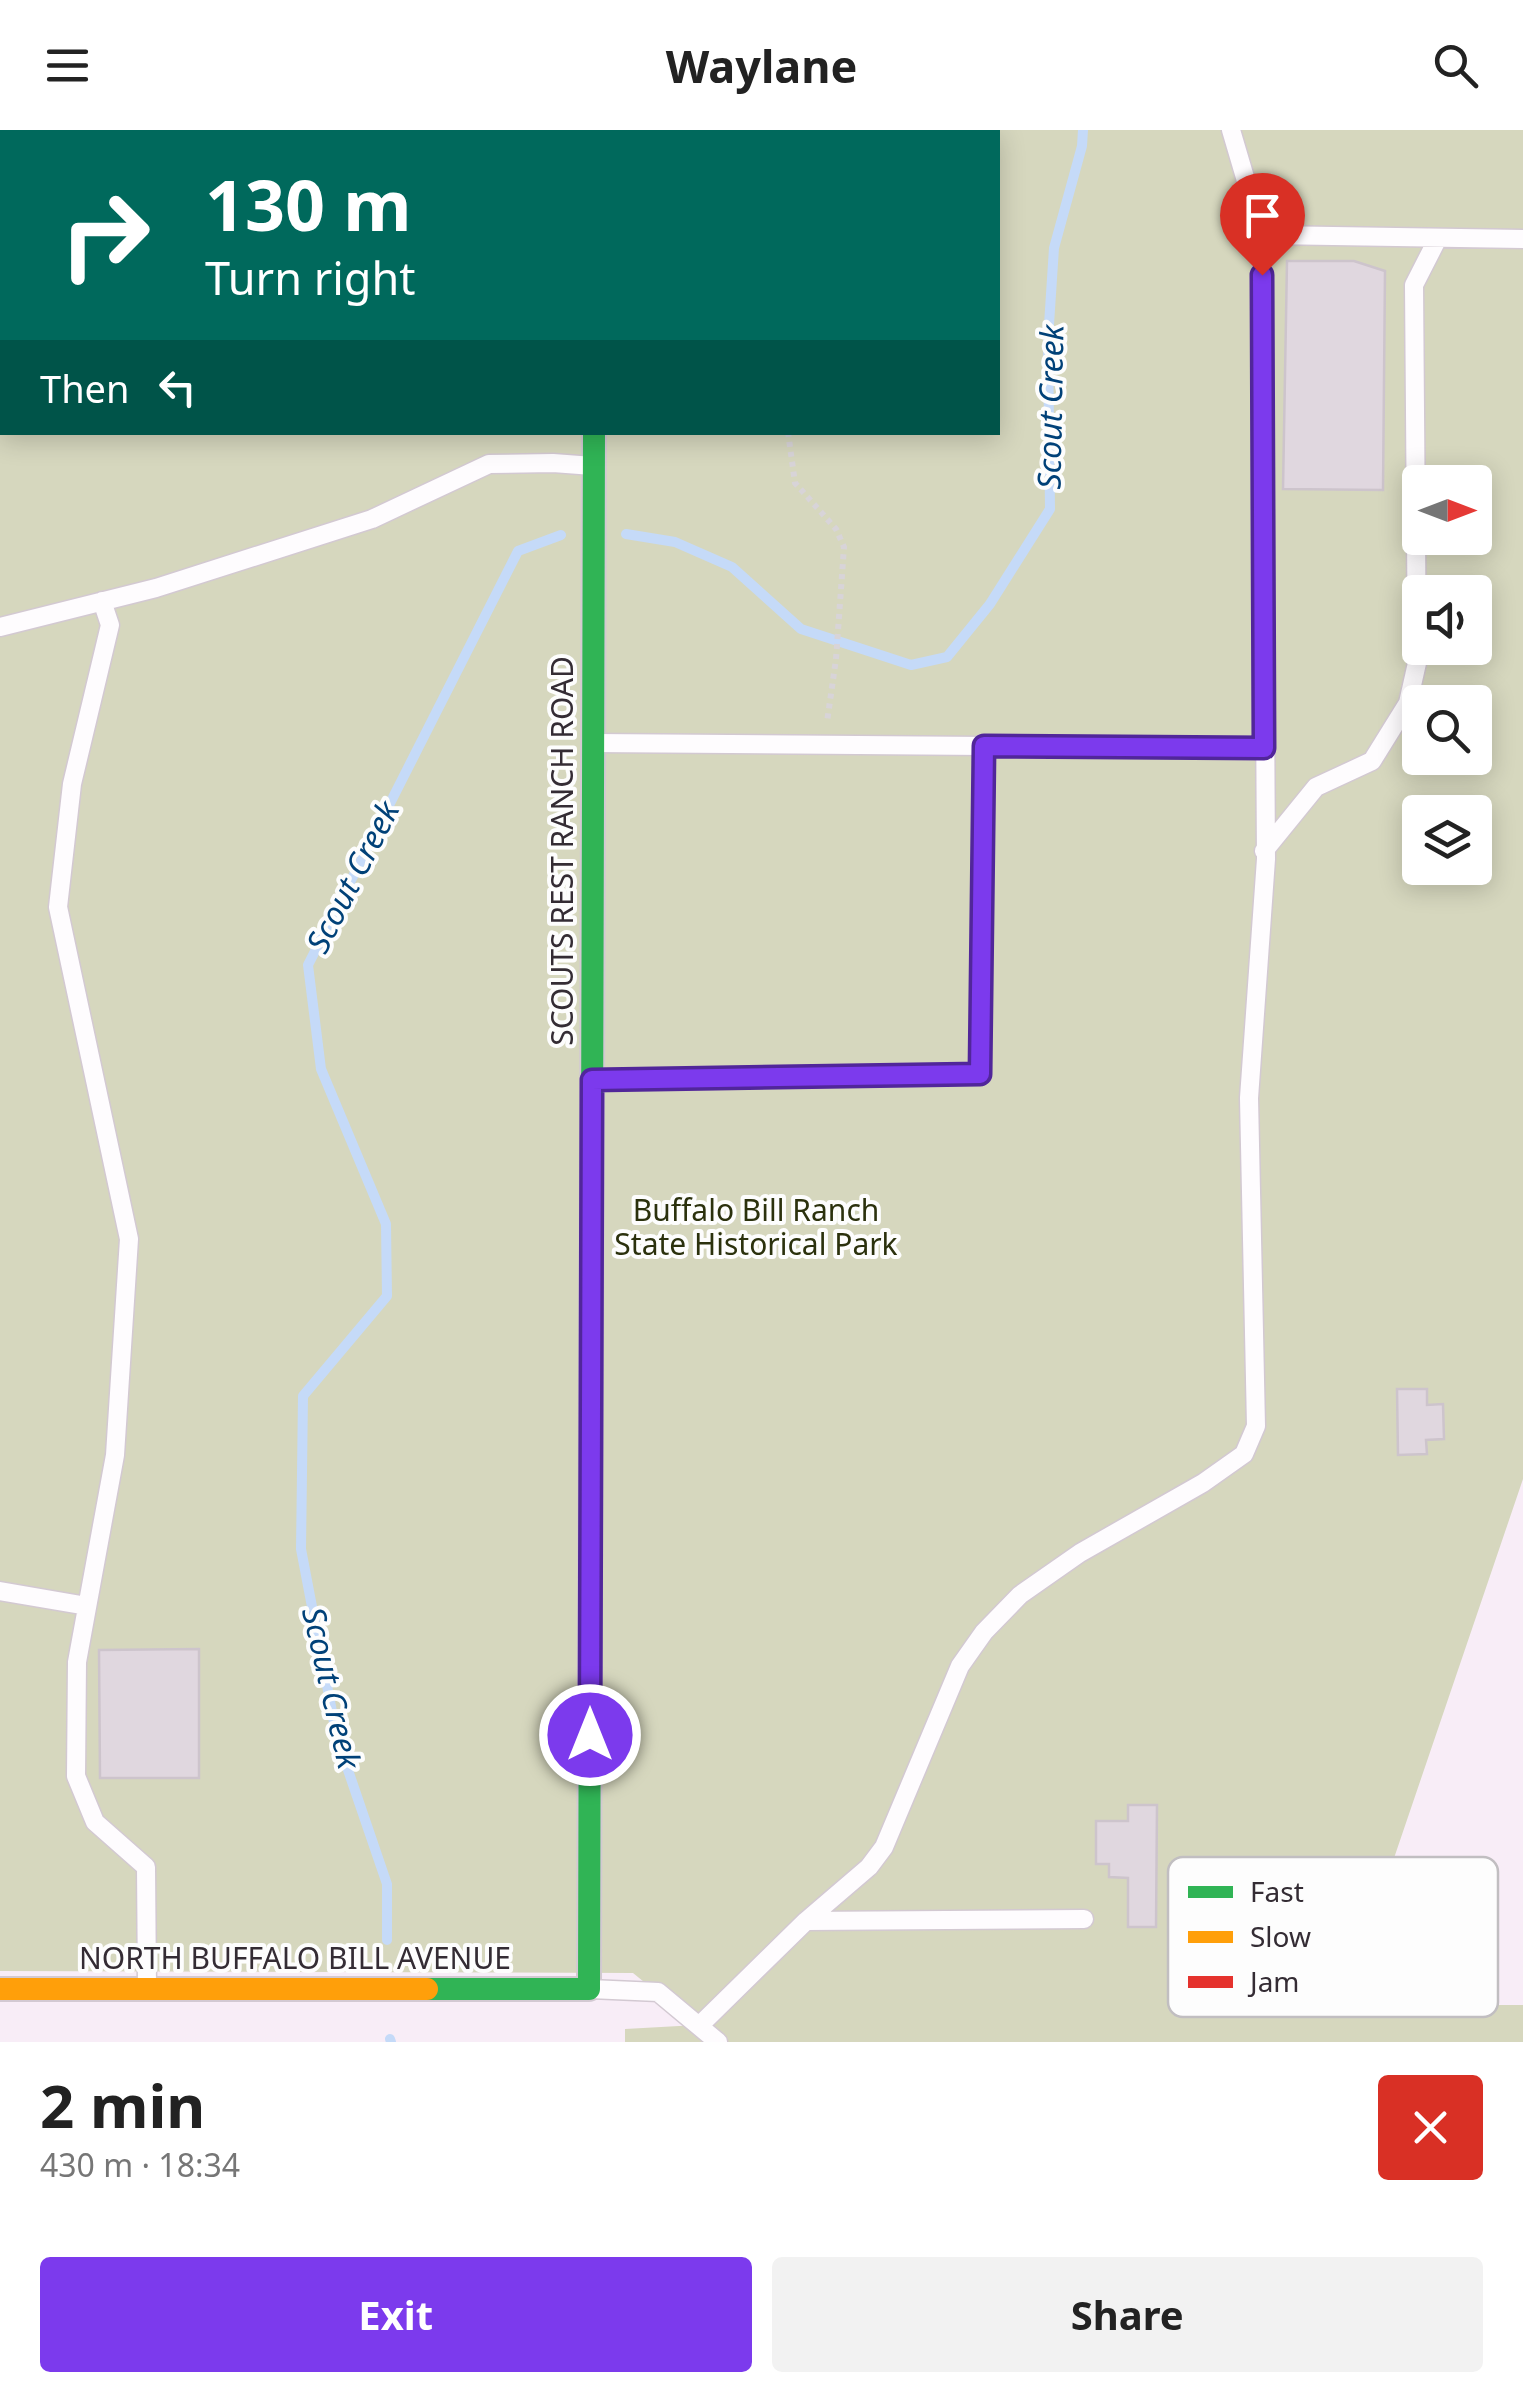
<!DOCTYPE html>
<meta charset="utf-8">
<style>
:root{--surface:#fff;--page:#f2f2f2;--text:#222;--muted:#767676;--accent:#7c3aed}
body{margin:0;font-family:"Noto Sans",sans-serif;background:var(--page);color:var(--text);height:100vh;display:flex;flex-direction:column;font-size:38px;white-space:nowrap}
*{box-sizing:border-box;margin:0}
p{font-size:32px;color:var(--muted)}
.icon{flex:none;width:55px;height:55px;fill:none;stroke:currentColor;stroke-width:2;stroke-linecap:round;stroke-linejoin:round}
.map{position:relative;height:1912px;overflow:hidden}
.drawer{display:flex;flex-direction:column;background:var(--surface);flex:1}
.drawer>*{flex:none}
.top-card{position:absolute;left:0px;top:0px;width:1000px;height:305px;box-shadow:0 5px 25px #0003;background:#00695c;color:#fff;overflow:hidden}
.needle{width:65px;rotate:90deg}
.controls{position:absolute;left:1402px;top:335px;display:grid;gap:20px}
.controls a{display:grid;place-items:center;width:90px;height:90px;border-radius:10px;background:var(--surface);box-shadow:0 5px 25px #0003;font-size:50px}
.pin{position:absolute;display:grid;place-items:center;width:85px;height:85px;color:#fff;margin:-102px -42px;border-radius:50% 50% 50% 0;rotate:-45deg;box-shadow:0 0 10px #0007}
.pin .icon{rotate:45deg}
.me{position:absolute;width:110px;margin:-55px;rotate:0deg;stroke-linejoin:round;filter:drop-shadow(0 0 8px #0008)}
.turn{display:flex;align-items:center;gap:35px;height:210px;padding:0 40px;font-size:45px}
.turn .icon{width:130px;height:130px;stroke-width:2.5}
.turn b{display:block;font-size:70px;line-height:85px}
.then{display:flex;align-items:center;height:95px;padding:0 40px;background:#0003;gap:20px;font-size:38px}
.round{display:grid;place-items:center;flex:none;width:105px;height:105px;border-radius:10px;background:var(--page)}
.summary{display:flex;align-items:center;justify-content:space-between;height:170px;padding:0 40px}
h1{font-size:60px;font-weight:700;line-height:75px}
.button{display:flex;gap:20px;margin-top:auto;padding:20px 40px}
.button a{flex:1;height:115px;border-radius:10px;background:var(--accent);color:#fff;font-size:40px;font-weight:700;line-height:115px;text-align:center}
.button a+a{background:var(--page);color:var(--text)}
header{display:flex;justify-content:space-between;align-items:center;height:130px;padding:0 40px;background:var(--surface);font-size:45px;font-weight:700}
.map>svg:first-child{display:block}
</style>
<header><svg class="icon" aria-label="menu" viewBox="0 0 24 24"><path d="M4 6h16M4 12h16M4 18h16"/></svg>Waylane<svg class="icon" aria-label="search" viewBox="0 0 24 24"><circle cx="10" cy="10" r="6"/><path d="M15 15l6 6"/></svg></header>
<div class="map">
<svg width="1523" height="1912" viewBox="0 0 1523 1912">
<rect width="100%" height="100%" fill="#f8edf7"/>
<!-- green -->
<path fill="#d6d7be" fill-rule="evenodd" d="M 0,0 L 1523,0 L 1523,1349 L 1344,1875 L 1523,1875 L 1523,1912 L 625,1912 L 625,1899 L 697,1895 L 633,1843 L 0,1841 ZM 2,2 L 998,2 L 998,302 L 2,302 ZM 1420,352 L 1475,352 L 1475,408 L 1420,408 ZM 1420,462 L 1475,462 L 1475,518 L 1420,518 ZM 1420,572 L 1475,572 L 1475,628 L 1420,628 ZM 1420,682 L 1475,682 L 1475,738 L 1420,738 Z"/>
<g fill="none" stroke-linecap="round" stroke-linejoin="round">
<!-- stream -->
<path stroke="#c5daf8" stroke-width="10" d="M 626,404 L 675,412 L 732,437 L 801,499 L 911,535 L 947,527 L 990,474 L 1050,379 L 1048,210 L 1054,118 L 1082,16 L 1083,0
M 387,1810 L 387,1754 L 337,1608 L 301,1419 L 303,1266 L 387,1166 L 386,1094 L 321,939 L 308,835 L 518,421 L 561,405
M 390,1909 L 391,1912"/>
</g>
<!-- building -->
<path fill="#e0d7df" stroke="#cdc4cc" stroke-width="2.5" d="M 1287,131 L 1354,131 L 1385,141 L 1383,360 L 1283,359 Z
M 1397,1259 L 1427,1259 L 1427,1275 L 1443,1274 L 1444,1309 L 1426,1310 L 1427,1324 L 1398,1325 Z
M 199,1519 L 199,1648 L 100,1648 L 99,1520 Z
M 1128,1675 L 1157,1675 L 1156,1797 L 1128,1797 L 1128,1748 L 1109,1747 L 1109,1734 L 1096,1734 L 1096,1691 L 1128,1691 Z"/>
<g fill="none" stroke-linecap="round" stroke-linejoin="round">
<!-- lane casing -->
<g stroke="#d3c9d2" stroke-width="21">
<path id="lane" d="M 823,2 L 833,0
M 1262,105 L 1523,109
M 102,471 L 110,495 L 72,654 L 58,777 L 129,1109 L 115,1325 L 77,1532 L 76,1646 L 95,1692 L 146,1737 L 147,1856
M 0,497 L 156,458 L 372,389 L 489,334 L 553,333 L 593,336
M 594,613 L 1264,618
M 1264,721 L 1316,657 L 1372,631 L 1408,573 L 1417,533 L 1414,155 L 1438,108
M 593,950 L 980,944 L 984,616
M 0,1461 L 87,1476
M 806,1791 L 869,1737 L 884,1717 L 960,1536 L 984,1502 L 1020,1465 L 1080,1423 L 1203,1353 L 1244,1324 L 1256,1296 L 1249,968 L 1266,729 L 1262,105 L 1231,0
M 590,1859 L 658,1862 L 718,1912
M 699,1896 L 806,1791 L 1084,1789"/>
</g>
<!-- fast casing -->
<g stroke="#d3c9d2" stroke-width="26">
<path id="fast" d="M 592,1015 L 594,302
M 427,1859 L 589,1859 L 590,1477"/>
</g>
<!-- slow casing -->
<g stroke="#d3c9d2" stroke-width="26">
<path id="slow" d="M 595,0 L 595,2
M 0,1859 L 427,1859"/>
</g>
<!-- jam casing -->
<g stroke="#d3c9d2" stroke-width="26">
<path id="jam" d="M 590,1477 L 592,1015"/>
</g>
<!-- path -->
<path stroke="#d8d4d8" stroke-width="6" stroke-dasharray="5 5" stroke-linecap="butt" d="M 788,302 L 795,353 L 836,399 L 844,417 L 836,529 L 827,592"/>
<!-- lane -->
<use href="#lane" stroke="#fefcfe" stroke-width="18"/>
<!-- fast -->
<use href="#fast" stroke="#30b455" stroke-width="22"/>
<!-- slow -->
<use href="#slow" stroke="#ff9f0a" stroke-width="22"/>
<!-- jam -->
<use href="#jam" stroke="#e5322d" stroke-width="22"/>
</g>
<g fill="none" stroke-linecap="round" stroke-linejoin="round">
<!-- route casing -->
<g stroke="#51269a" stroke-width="25">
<path id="route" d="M 590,1605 L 592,950 L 980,944 L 984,616 L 1264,618 L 1262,145"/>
</g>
<!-- route -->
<use href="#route" stroke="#7c3aed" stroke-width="18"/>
</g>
<g text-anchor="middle" stroke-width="8" stroke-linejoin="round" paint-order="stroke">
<!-- street labels -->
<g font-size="30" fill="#342c34" stroke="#fdfdfd">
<text transform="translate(563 721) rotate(-90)" y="10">SCOUTS REST RANCH ROAD</text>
<text x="295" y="1839">NORTH BUFFALO BILL AVENUE</text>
</g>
<!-- park labels -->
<g font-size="30" fill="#2b310d" stroke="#fdfdfd">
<text x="756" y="1091">Buffalo Bill Ranch<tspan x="756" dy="34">State Historical Park</tspan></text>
</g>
<!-- water labels -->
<g font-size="32" font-style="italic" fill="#004178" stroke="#fdfdfd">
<text transform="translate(1051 277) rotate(-89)" y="11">Scout Creek</text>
<text transform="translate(353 747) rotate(-63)" y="11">Scout Creek</text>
<text transform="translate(331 1558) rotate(77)" y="11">Scout Creek</text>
</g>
</g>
<!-- legend -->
<rect x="1168" y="1727" width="330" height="160" rx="15" fill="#fdfdfd" stroke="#c1bec1" stroke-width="2.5"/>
<rect x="1188" y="1756" width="45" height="12" fill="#30b455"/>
<rect x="1188" y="1801" width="45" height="12" fill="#ff9f0a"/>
<rect x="1188" y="1846" width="45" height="12" fill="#e5322d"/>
<g font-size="28" fill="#342c34">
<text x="1250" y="1772">Fast</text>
<text x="1250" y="1817">Slow</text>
<text x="1250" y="1862">Jam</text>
</g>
</svg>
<div class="controls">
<a><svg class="needle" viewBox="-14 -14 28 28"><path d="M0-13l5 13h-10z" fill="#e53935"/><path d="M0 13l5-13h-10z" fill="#767676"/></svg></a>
<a><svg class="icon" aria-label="sound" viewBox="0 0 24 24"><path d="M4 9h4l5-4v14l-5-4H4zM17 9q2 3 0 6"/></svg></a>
<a><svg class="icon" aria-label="search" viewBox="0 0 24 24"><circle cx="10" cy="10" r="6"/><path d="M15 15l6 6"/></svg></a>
<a><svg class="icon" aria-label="layers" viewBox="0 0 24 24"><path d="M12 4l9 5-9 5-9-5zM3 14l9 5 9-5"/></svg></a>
</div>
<div class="pin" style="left:1262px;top:145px;background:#d93025"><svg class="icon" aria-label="arrive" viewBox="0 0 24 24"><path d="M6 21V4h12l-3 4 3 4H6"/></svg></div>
<svg class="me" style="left:590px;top:1605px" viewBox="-20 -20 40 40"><circle r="17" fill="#7c3aed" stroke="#fff" stroke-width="3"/><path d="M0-11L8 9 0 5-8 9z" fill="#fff"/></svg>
<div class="top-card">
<div class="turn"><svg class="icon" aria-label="right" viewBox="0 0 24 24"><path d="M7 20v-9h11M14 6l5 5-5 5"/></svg><div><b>130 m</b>Turn right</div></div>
<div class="then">Then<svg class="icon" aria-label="left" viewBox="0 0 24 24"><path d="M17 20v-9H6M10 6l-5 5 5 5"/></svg></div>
</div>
</div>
<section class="drawer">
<div class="summary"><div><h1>2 min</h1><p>430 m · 18:34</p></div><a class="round" style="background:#d93025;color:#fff"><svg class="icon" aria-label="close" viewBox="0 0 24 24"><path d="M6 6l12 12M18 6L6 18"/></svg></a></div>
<div class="button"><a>Exit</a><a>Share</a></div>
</section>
